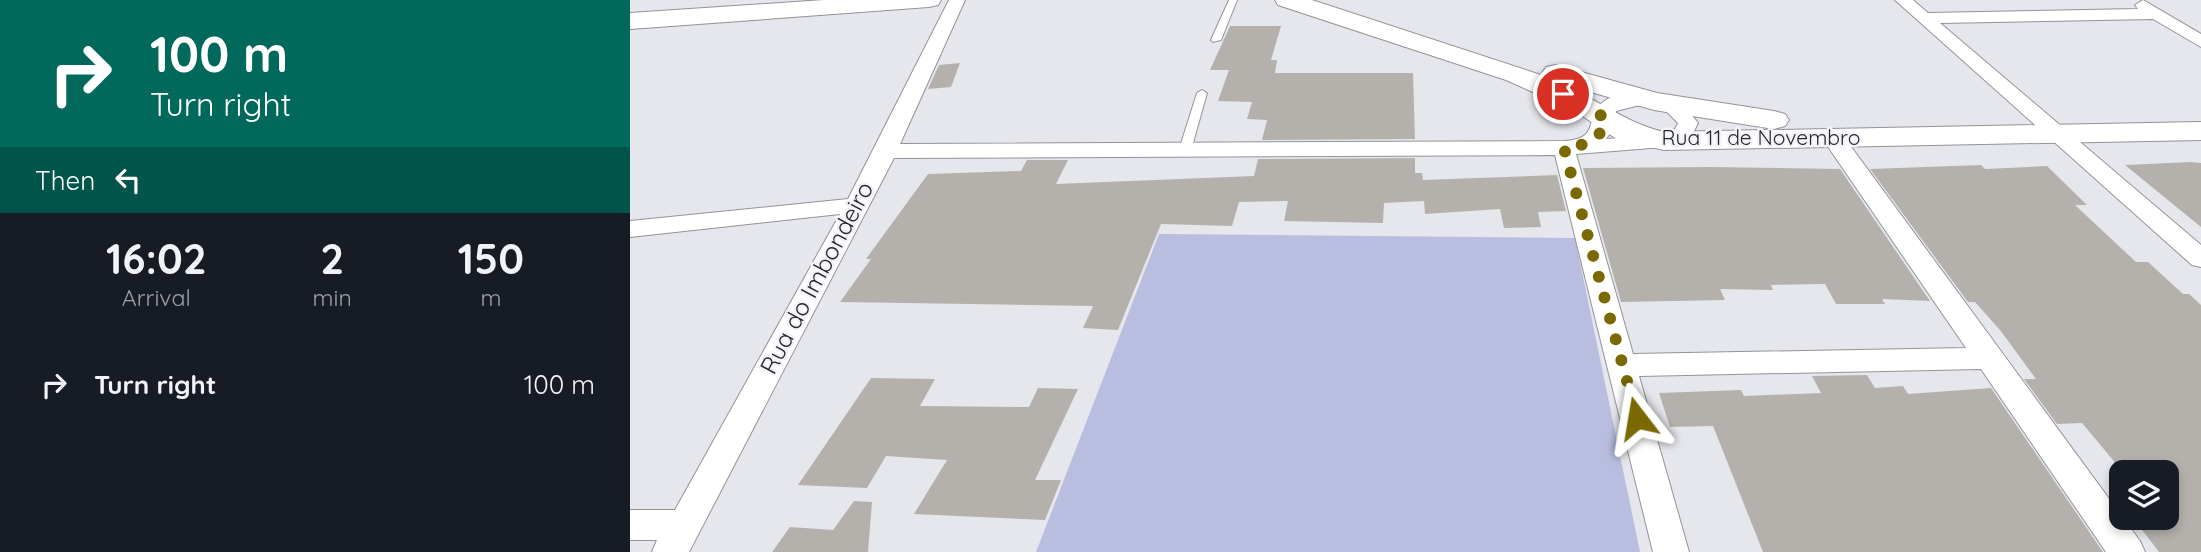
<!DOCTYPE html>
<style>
:root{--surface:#171b24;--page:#20242c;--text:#f1f3f6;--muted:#9ea1a6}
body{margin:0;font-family:Quicksand,sans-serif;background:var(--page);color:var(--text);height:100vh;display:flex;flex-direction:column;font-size:26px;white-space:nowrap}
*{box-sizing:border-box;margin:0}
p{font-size:23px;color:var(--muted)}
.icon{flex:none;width:38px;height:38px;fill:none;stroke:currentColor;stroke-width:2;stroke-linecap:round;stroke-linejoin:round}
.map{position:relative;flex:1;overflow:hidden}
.details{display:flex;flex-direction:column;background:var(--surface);width:630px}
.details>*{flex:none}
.top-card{background:#00695c;color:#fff;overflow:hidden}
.controls{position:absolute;left:1479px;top:460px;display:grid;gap:14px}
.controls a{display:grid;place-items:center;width:70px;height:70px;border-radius:14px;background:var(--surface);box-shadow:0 4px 10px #0003;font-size:35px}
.pin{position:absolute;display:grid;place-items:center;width:60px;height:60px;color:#fff;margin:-30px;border:4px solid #fff;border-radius:50%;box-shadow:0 2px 7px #0007}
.me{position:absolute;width:77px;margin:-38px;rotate:346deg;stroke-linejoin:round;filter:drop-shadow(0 0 5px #0008)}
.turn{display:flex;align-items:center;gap:24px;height:147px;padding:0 35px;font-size:32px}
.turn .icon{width:91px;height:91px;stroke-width:2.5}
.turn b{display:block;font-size:49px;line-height:60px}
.then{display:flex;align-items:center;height:66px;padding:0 35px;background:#0003;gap:14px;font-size:26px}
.eta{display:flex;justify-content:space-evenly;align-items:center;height:119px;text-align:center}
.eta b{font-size:42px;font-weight:800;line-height:49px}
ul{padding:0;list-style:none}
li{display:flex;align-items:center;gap:21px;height:105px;padding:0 35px}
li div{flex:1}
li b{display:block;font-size:26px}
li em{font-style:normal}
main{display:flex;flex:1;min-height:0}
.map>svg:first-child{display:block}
</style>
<main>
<section class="details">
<div class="top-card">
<div class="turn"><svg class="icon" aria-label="right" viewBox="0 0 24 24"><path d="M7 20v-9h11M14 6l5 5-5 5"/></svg><div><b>100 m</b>Turn right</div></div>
<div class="then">Then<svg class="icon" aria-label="left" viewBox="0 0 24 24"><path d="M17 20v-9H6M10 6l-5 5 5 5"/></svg></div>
</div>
<div class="eta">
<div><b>16:02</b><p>Arrival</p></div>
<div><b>2</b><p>min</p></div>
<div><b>150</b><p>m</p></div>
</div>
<ul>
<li><svg class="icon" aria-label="right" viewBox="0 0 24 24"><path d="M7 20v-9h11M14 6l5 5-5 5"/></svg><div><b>Turn right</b></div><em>100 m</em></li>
</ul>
</section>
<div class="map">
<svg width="1571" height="552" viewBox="0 0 1571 552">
<rect width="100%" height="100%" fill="#e6e7ec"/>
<!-- green -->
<path fill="#b9bddf" d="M 529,234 L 945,238 L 1010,552 L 406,552 Z"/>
<!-- building -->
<path fill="#b4b1ac" d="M 600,26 L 651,26 L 641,60 L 647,60 L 645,73 L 783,73 L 785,139 L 632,140 L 637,120 L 617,119 L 622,102 L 588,101 L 599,70 L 580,70 Z
M 330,63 L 321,87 L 298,89 L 309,65 Z
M 785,158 L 785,173 L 792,173 L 793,180 L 927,175 L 936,211 L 908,212 L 911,227 L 874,228 L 870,209 L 795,214 L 794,201 L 754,203 L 753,223 L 654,221 L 658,201 L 609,202 L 602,226 L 531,224 L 488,330 L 453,328 L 463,306 L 210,302 L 241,259 L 236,259 L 298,174 L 391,171 L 397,160 L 438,160 L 426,184 L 624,176 L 628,159 Z
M 1561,162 L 1571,163 L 1571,227 L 1495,165 Z
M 1351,165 L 1355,169 L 1417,166 L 1457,205 L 1445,205 L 1506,262 L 1518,262 L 1553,294 L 1559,294 L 1571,305 L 1571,552 L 1529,552 L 1503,518 L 1536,518 L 1536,472 L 1493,472 L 1452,423 L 1427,424 L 1394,379 L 1406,379 L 1370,330 L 1345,302 L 1338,302 L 1240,169 Z
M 1081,167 L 1210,169 L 1300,301 L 1252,299 L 1255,304 L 1206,304 L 1195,284 L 1141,285 L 1143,290 L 1090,289 L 1095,300 L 991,302 L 953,168 Z
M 1237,375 L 1245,388 L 1273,386 L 1278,394 L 1361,388 L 1473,552 L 1133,552 L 1083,426 L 1040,427 L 1029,393 L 1111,390 L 1114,396 L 1191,393 L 1182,376 Z
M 241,378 L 305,379 L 290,406 L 399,407 L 408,388 L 448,389 L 405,480 L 431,480 L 415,520 L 284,514 L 317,460 L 256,456 L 237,488 L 168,485 Z
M 224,501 L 242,502 L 238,552 L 142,552 L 160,527 L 203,530 Z"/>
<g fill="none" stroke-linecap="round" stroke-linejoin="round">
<!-- service casing -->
<g stroke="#929398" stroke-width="2">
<path id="service" d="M 599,0 L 607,0 L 591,40 L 583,42 L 581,40 Z
M 572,90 L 577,93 L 561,150 L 559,152 L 551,152 L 549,150 L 567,93 Z"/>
</g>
<!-- minor casing -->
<g stroke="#929398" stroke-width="2">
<path id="minor" d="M 319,0 L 335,0 L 270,144 L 934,141 C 972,139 954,117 972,103 C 1000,79 1050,96 1068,123 L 1061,137 L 1034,147 L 946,154 L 1003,354 L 1336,348 L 1192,138 L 1203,132 L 1211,133 L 1510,541 L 1515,552 L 1476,552 L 1351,369 L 1009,376 L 1059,552 L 1023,552 L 925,155 L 264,158 L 59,552 L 22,552 L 27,540 L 0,540 L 0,510 L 45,510 L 210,214 L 0,237 L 0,221 L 218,199 ZM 1010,105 L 1037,112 L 1048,123 L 1045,129 L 1031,135 L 976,139 L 983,129 L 986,111 Z
M 1265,0 L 1283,0 L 1298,13 L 1508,9 L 1505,5 L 1513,0 L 1571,34 L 1571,47 L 1523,19 L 1310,23 L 1571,245 L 1571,267 L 1562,265 Z"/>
</g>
<!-- secondary casing -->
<g stroke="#929398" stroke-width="2">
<path id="secondary" d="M 194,0 L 311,0 L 308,5 L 299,7 L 0,29 L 0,13 Z
M 645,0 L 682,0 L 914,76 L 912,73 L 916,67 L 926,65 L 1027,93 L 1144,111 L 1155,114 L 1159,120 L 1155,126 L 1144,129 L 1024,110 L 929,83 C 965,98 996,123 1034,132 L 1571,122 L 1571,140 L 1034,150 L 988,140 L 945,111 L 876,80 L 648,5 Z"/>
</g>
<!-- service -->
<use href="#service" fill="#fff" fill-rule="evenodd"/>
<!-- minor -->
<use href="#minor" fill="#fff" fill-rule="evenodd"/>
<!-- secondary -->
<use href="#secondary" fill="#fff" fill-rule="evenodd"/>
</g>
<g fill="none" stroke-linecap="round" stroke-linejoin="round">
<!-- route -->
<path stroke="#7a6900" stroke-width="12" stroke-dasharray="0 21.6" d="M 933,94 L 974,117 L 974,127 C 965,143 951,146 934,148 L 1007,418"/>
</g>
<g text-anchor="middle" stroke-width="5" stroke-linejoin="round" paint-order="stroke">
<!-- far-street labels -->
<g font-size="21" fill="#262729" stroke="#f3f4fa">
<text x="1131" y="145">Rua 11 de Novembro</text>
</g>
<!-- street labels -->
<g font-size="24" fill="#262729" stroke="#f3f4fa">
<text transform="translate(187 278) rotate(-62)" y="8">Rua do Imbondeiro</text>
</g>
</g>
</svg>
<div class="controls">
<a><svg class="icon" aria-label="layers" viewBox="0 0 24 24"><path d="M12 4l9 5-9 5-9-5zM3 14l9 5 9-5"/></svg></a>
</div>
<div class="pin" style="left:933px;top:94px;background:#d93025"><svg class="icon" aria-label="arrive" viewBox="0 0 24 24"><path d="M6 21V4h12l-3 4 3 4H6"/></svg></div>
<svg class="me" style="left:1007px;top:418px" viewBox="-20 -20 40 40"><path d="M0-17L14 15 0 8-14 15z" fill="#7a6900" stroke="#fff" stroke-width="4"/></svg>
</div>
</main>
